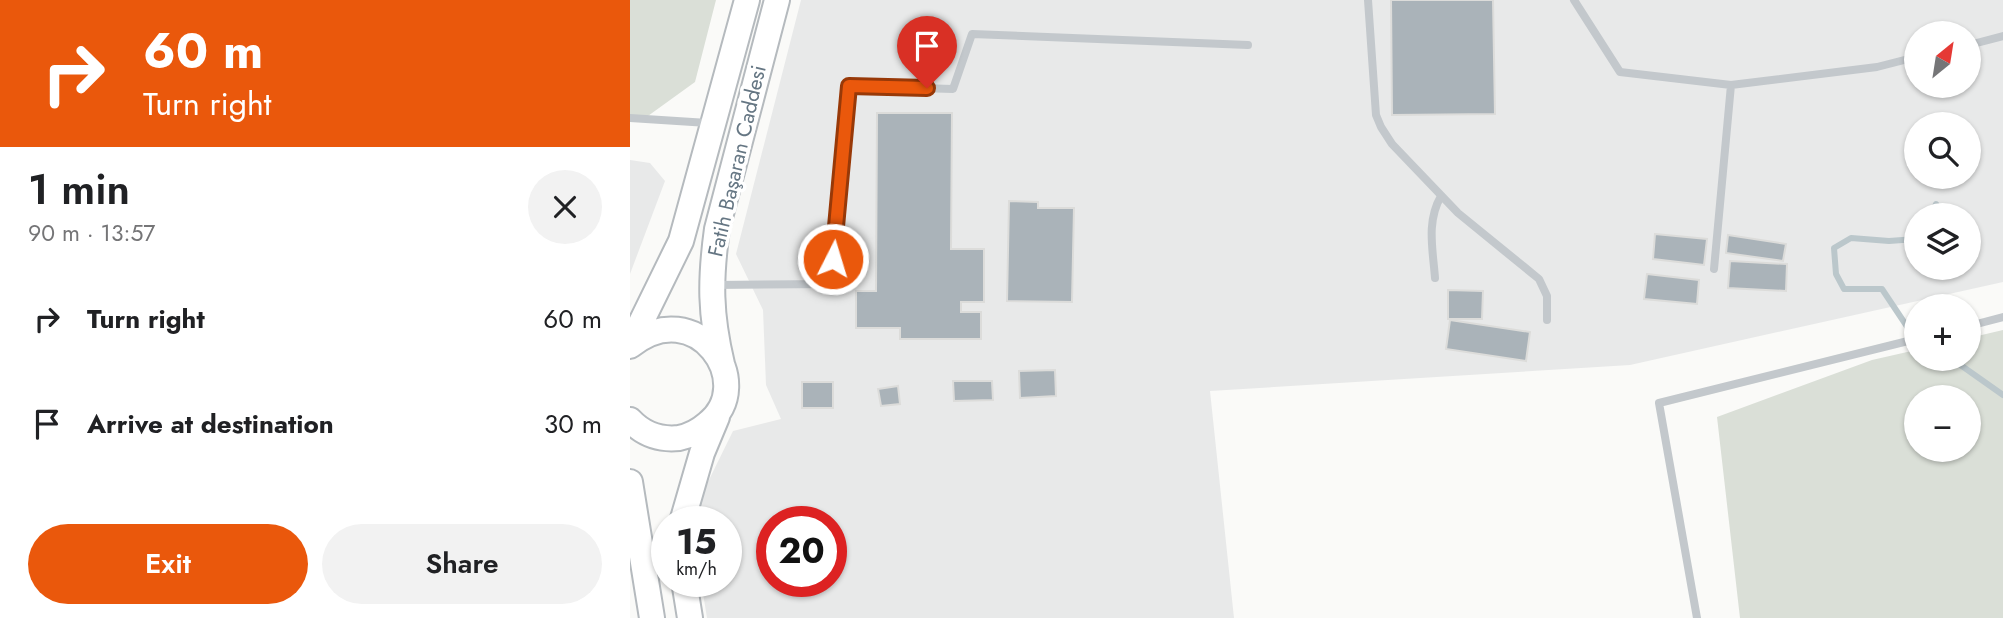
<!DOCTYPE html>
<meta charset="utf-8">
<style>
:root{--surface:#fff;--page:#f2f2f2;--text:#202124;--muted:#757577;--accent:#ea580c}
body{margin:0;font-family:Jost,sans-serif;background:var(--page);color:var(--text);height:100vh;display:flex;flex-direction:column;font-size:26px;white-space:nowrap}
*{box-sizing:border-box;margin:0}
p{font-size:23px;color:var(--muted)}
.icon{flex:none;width:38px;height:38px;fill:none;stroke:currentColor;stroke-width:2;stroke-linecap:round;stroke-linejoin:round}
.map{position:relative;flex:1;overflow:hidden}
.details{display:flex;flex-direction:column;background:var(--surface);width:630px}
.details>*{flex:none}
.hud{background:#ea580c;color:#fff;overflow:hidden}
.needle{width:46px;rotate:30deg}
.fabs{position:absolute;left:1274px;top:21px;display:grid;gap:14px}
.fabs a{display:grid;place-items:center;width:77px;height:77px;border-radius:50%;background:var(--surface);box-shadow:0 2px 5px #0004;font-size:35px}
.speed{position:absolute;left:21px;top:506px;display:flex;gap:14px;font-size:35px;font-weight:700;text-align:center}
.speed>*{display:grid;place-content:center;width:91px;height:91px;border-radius:50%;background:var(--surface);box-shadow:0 2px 5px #0004;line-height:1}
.speed small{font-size:18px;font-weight:400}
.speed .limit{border:10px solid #d22;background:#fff;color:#111}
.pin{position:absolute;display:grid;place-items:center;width:60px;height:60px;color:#fff;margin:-72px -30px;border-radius:50% 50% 50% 0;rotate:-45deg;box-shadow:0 0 7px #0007}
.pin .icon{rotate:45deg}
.me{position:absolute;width:77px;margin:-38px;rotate:5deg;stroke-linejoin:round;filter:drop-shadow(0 0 5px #0008)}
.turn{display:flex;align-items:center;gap:24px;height:147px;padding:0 28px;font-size:32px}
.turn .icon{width:91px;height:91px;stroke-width:2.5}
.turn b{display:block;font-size:49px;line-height:60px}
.round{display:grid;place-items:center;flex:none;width:74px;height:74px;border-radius:37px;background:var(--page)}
.overview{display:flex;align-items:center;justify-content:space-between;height:119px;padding:0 28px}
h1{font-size:42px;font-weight:600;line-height:52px}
.primary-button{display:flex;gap:14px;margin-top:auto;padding:14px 28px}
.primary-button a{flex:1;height:80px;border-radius:42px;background:var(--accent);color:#fff;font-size:28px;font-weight:600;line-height:80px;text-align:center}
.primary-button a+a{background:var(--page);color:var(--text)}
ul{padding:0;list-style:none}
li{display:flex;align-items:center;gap:21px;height:105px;padding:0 28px}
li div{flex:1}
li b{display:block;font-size:26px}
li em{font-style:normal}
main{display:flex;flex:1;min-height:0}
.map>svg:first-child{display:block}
</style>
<main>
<section class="details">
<div class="hud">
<div class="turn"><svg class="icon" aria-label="right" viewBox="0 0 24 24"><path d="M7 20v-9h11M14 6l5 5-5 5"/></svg><div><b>60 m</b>Turn right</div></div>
</div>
<div class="overview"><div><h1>1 min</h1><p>90 m · 13:57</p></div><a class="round"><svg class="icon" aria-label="close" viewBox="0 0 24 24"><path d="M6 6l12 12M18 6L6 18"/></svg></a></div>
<ul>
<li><svg class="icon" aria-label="right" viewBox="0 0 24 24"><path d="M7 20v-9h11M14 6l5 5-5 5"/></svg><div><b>Turn right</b></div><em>60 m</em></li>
<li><svg class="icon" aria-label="arrive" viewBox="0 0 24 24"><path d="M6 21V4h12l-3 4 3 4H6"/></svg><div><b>Arrive at destination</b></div><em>30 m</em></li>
</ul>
<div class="primary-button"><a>Exit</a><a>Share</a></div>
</section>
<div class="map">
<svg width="1373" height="618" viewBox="0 0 1373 618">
<rect width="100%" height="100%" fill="#fafaf8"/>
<!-- built -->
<path fill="#e8e9e9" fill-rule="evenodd" d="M 171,0 L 1373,0 L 1373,282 L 1000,365 L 580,391 L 604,618 L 77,618 L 71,581 L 96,581 L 96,522 L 67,522 L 74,490 L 103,431 L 151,419 L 136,385 L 133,310 L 106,254 ZM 1286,33 L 1339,33 L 1339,86 L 1286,86 ZM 1286,124 L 1339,124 L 1339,177 L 1286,177 ZM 1286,215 L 1339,215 L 1339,268 L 1286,268 ZM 142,522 L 201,522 L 201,581 L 142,581 Z
M 0,160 L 20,163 L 35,181 L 0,274 Z"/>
<!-- green -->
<path fill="#dadfd7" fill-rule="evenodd" d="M 0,0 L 86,0 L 65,82 L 11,121 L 0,120 Z
M 1373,330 L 1373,618 L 1110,618 L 1087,417 L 1242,360 L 1286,350 L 1286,359 L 1339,359 L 1339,338 ZM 1286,397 L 1339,397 L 1339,450 L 1286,450 Z"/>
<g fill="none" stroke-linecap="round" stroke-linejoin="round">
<!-- stream -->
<path stroke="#bbc7cb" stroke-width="6" d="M 1301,215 L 1306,204
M 1286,239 L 1259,241 L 1221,238 L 1204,248 L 1206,274 L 1214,289 L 1252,289 L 1278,328 L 1286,333
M 1322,359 L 1373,395"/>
</g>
<!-- building -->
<path fill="#aab3b9" stroke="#dcdcda" stroke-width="2" d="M 761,0 L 863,0 L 865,114 L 762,115 Z
M 247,113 L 322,113 L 321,249 L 354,249 L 354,302 L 331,302 L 331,312 L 351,312 L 351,339 L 270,339 L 270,328 L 226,328 L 226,291 L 246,291 Z
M 379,201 L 408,202 L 408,208 L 444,208 L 442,302 L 377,301 Z
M 1025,234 L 1077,239 L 1074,265 L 1023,259 Z
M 1098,235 L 1156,244 L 1153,261 L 1096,253 Z
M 1100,261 L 1157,264 L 1156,291 L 1098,288 Z
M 1017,274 L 1069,280 L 1067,304 L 1014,299 Z
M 818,290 L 853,291 L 852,319 L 818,319 Z
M 820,320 L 900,332 L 896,361 L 816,349 Z
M 425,370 L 426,396 L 390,398 L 389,371 Z
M 323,381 L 362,381 L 363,400 L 324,401 Z
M 172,382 L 203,382 L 203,408 L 172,408 Z
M 268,386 L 270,404 L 251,406 L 248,389 Z"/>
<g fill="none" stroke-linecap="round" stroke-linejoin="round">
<!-- primary casing -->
<g stroke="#b5babe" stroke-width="28">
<path id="primary" d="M 0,345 L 51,241 L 117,0
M 0,346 C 66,292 129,384 77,424 C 69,431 59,436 49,438 C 30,440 13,434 0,420
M 92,364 C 80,314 80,280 87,229 L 147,0
M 0,482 L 22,618
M 52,522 L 72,453 L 87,417
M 54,581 L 60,618"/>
</g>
<!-- service -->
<path stroke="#c3c8cc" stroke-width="8" d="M 738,0 L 746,115 L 751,127 L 762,144 L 828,213 L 909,279 L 917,296 L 917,320
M 944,0 L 990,72 L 1101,85 L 1247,67 L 1286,57
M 1339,45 L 1373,36
M 0,118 L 78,123
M 1084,269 L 1101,85
M 805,278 C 803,250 796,222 811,196
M 85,285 L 201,284 L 219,86 L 323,89 L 342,34 L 618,45
M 1339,326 L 1373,317
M 1067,618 L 1029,403 L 1286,339"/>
<!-- primary -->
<use href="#primary" stroke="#fff" stroke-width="24"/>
</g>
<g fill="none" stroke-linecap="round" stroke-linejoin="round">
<!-- route casing -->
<g stroke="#983908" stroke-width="18">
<path id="route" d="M 203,259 L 219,86 L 297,88"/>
</g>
<!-- route -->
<use href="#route" stroke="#ea580c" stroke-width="12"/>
</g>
<g text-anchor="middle" stroke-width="7" stroke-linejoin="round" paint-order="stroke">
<!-- street labels -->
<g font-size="21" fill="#657683" stroke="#fff">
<text transform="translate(107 161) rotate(-77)" y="7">Fatih Başaran Caddesi</text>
</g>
</g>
</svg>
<div class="fabs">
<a><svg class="needle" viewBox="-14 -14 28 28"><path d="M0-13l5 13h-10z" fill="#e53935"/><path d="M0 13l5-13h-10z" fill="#757577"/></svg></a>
<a><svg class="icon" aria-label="search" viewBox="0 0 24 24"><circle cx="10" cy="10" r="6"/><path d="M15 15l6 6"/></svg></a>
<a><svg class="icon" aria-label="layers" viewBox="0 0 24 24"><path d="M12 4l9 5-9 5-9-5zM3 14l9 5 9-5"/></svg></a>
<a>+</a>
<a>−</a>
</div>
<div class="speed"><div>15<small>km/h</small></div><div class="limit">20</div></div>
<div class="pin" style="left:297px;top:88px;background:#d93025"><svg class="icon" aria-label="arrive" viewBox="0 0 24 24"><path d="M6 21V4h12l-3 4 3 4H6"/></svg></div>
<svg class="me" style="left:203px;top:259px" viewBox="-20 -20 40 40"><circle r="17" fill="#ea580c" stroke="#fff" stroke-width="3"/><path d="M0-11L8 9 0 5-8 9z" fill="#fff"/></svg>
</div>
</main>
